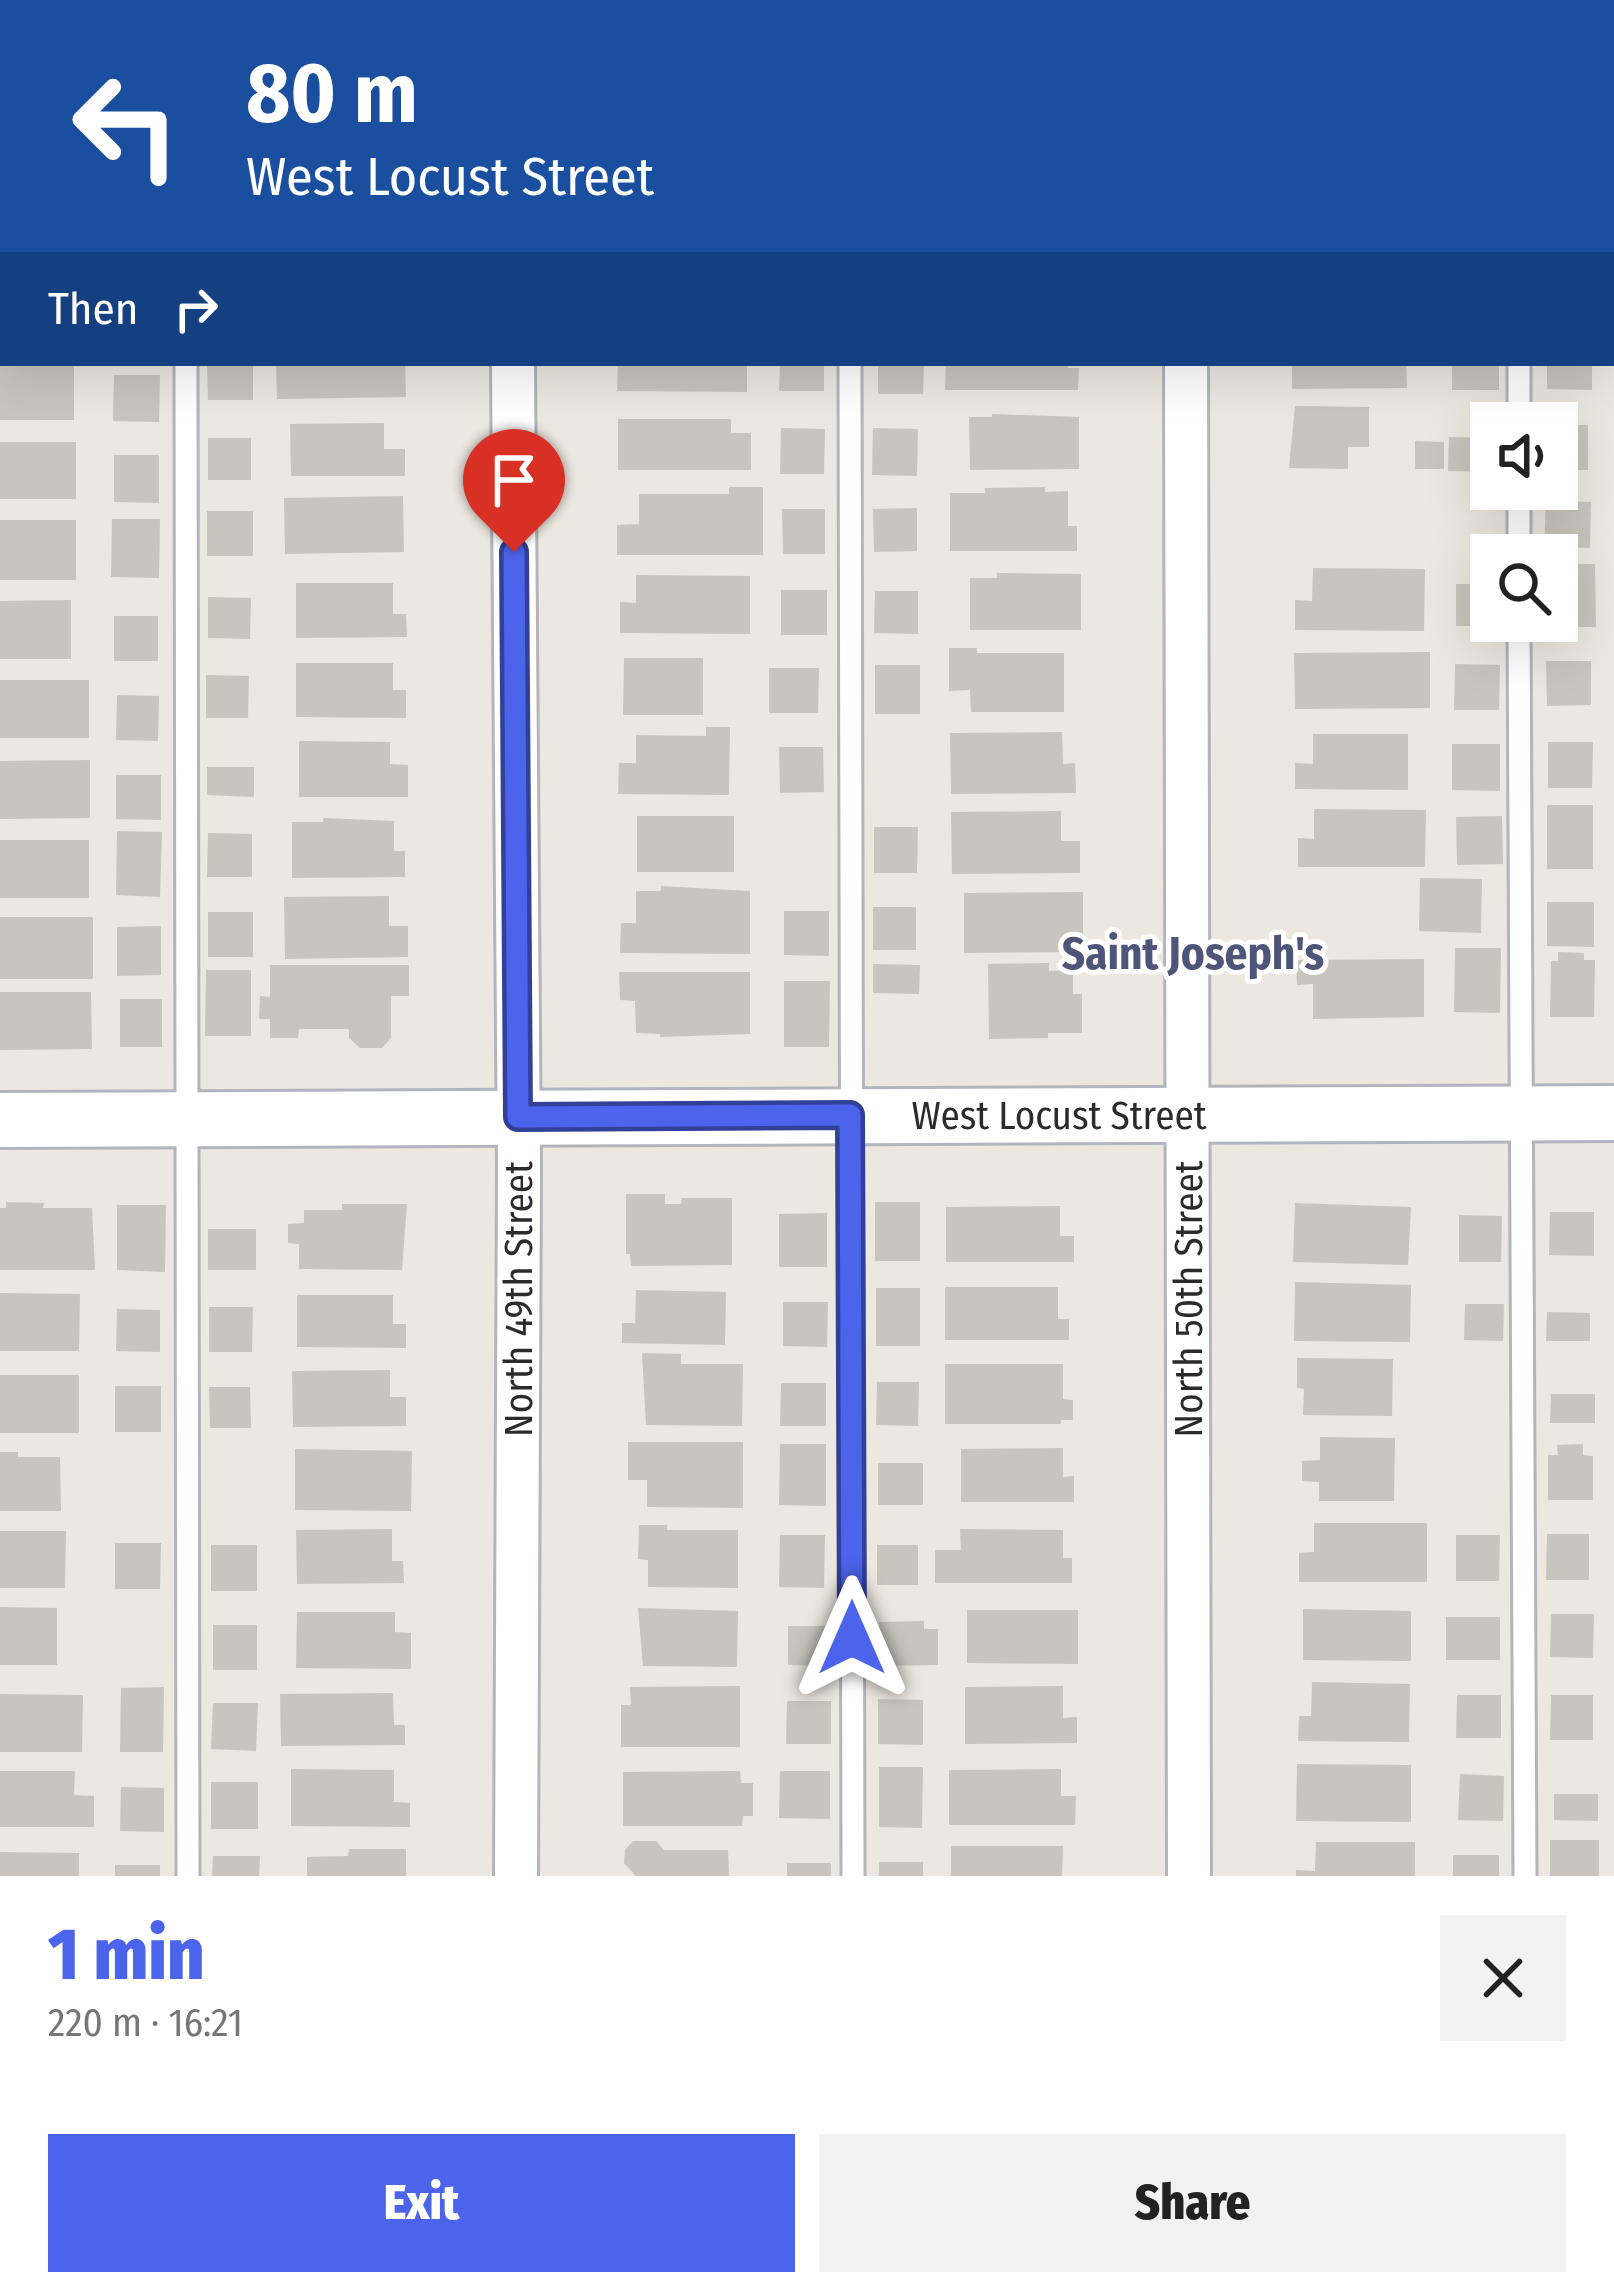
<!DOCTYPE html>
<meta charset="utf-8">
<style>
:root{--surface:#fff;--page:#f2f2f2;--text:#222;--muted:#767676;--accent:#4c63eb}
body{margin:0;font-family:"Fira Sans Condensed",sans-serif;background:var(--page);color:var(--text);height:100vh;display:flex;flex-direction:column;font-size:45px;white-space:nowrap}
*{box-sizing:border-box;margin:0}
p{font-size:39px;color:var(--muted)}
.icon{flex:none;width:66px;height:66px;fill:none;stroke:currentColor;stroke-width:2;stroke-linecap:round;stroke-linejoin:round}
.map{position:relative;height:1876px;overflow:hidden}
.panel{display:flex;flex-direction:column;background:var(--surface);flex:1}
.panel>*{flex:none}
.banner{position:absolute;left:0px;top:0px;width:1614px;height:366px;box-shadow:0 12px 48px #0002;background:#1a4fa0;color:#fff;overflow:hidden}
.buttons{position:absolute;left:1470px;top:402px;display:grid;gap:24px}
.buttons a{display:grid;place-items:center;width:108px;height:108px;border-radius:0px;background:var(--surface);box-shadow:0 12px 48px #0002;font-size:60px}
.pin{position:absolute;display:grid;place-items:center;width:102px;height:102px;color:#fff;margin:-123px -51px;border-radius:50% 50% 50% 0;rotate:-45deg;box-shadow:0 0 12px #0007}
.pin .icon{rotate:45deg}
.me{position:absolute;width:132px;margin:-66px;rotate:0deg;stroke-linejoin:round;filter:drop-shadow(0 0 9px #0008)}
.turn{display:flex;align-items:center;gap:42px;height:252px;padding:0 48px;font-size:54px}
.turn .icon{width:156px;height:156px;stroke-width:2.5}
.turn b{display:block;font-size:84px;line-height:102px}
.then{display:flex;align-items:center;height:114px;padding:0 48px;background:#0003;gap:24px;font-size:45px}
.round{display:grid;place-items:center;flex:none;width:126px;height:126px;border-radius:0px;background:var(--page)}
.summary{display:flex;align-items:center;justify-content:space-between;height:204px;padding:0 48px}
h1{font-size:72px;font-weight:800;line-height:90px;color:var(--accent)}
.action{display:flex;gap:24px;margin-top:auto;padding:24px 48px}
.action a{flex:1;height:138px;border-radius:0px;background:var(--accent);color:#fff;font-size:48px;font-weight:800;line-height:138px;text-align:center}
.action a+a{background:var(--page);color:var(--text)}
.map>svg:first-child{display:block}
</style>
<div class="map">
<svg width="1614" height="1876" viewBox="0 0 1614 1876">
<rect width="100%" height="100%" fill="#ece7df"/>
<!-- building -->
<path fill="#c8c5bd" d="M 0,363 L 74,363 L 74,420 L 0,420 Z
M 207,363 L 253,363 L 253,400 L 208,400 Z
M 276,363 L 405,363 L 406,397 L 277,399 Z
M 747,363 L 747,392 L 617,391 L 618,364 Z
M 780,363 L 824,363 L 824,391 L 779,391 Z
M 878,363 L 924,363 L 923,394 L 878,394 Z
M 946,363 L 1068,363 L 1068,368 L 1079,368 L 1078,390 L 945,390 Z
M 1292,363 L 1406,363 L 1407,388 L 1292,389 Z
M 1452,363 L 1499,363 L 1499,390 L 1452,390 Z
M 1547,363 L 1592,363 L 1592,390 L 1547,389 Z
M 114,375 L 160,375 L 159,422 L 113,421 Z
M 1295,406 L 1369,407 L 1369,447 L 1348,447 L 1348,469 L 1289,468 Z
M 992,414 L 1079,417 L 1079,469 L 970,470 L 969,417 L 992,417 Z
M 618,419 L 731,419 L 731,433 L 751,433 L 751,470 L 618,470 Z
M 384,423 L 384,449 L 405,449 L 405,476 L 291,476 L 290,424 Z
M 1557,425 L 1588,425 L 1588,470 L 1557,470 Z
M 781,428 L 825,429 L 824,474 L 780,474 Z
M 873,428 L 918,429 L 917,476 L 872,475 Z
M 1449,437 L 1491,438 L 1491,472 L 1448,471 Z
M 208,438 L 251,438 L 251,480 L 208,480 Z
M 1415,441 L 1444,442 L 1444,469 L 1415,469 Z
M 0,442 L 76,442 L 76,499 L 0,499 Z
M 114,455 L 159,455 L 159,503 L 114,502 Z
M 729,487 L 763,487 L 763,555 L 617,555 L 617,525 L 639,524 L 639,494 L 729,494 Z
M 1045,487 L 1045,492 L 1068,491 L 1068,526 L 1077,526 L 1077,551 L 950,551 L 950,493 L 985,493 L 985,488 Z
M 403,496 L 404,552 L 285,554 L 284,498 Z
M 1546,501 L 1591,502 L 1590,548 L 1544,547 Z
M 917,508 L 917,551 L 874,552 L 873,509 Z
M 782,509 L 825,509 L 825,554 L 783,554 Z
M 207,511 L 253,511 L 253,556 L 207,556 Z
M 112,519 L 160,519 L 159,578 L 111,577 Z
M 0,520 L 76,520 L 76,580 L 0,580 Z
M 1557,564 L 1595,564 L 1596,627 L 1545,627 L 1545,621 L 1557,621 Z
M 1313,568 L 1425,569 L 1424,631 L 1295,630 L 1295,600 L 1312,601 Z
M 997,573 L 1081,574 L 1081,630 L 970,630 L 970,578 L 997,578 Z
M 636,575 L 750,576 L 750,634 L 620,633 L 620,602 L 636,603 Z
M 296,583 L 393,583 L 393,614 L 406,614 L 407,637 L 296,638 Z
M 1456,584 L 1491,584 L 1491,621 L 1499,621 L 1499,626 L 1456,626 Z
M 781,590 L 827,590 L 827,635 L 781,635 Z
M 875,591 L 918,591 L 918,634 L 874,633 Z
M 208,597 L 251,598 L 250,639 L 208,638 Z
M 71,600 L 71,659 L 0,659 L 0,601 Z
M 114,616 L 158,616 L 158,661 L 114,661 Z
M 949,648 L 977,648 L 977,653 L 1064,653 L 1064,712 L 971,712 L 970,690 L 949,691 Z
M 1430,652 L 1430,708 L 1295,709 L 1294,653 Z
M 624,658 L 703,658 L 703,715 L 623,715 Z
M 1546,661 L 1591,661 L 1591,705 L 1547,706 Z
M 296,663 L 393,663 L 393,690 L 406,690 L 406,718 L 296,717 Z
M 1455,664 L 1500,665 L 1499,710 L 1454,710 Z
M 875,665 L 920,665 L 920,714 L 875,714 Z
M 769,668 L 819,668 L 818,713 L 769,713 Z
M 206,675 L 249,676 L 248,718 L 206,718 Z
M 0,680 L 89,680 L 89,738 L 0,738 Z
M 117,695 L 159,696 L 158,741 L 116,740 Z
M 706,727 L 730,727 L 729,795 L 618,794 L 619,763 L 636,763 L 636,735 L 706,736 Z
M 1062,732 L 1063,764 L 1075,763 L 1076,793 L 951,794 L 950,733 Z
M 1313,734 L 1408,734 L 1408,790 L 1295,789 L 1295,763 L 1313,764 Z
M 299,741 L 390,742 L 390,764 L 408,765 L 408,797 L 299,797 Z
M 1548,742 L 1593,742 L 1592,788 L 1548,788 Z
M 1452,744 L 1500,744 L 1500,791 L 1452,790 Z
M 779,747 L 823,747 L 824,792 L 780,793 Z
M 90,760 L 90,818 L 0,819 L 0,761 Z
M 207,767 L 254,767 L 254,797 L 207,795 Z
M 116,775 L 161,775 L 161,820 L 116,819 Z
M 1547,805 L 1593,805 L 1593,869 L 1547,869 Z
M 1314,809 L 1426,810 L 1425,867 L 1298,867 L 1298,838 L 1314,839 Z
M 1061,811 L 1061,841 L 1080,841 L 1080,873 L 952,874 L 951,812 Z
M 637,816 L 734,816 L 734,872 L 637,872 Z
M 1502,816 L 1503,864 L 1457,865 L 1456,817 Z
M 323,818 L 394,821 L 394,851 L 405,851 L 405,877 L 292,878 L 292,822 L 323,822 Z
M 874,827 L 918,827 L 917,873 L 874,873 Z
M 117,831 L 162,832 L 160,897 L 116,895 Z
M 208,833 L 252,834 L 252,877 L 207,877 Z
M 0,840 L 89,840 L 89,898 L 0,898 Z
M 1420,878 L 1482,879 L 1481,933 L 1419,931 Z
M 661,886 L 750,891 L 750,954 L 620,953 L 621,923 L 636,923 L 636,891 L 661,891 Z
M 1083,892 L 1083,952 L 964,953 L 964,893 Z
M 389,896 L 389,926 L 408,926 L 408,957 L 285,959 L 284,897 Z
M 1547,902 L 1594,902 L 1594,947 L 1547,946 Z
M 873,907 L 916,907 L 916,950 L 873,950 Z
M 784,911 L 829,911 L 829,956 L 784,955 Z
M 208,912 L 253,912 L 253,957 L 208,957 Z
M 0,917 L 93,917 L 93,979 L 0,979 Z
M 161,926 L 161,975 L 117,976 L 117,927 Z
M 1455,948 L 1501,948 L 1500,1013 L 1454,1012 Z
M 1558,952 L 1584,953 L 1584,960 L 1595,960 L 1594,1017 L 1550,1017 L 1551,961 L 1558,961 Z
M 1424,959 L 1424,1017 L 1313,1019 L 1313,984 L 1297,985 L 1296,960 Z
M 1049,963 L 1049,971 L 1073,970 L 1073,994 L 1082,994 L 1082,1033 L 1048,1033 L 1048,1038 L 989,1039 L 988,964 Z
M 873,964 L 920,965 L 919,994 L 873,993 Z
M 270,965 L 409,965 L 409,996 L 391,996 L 391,1038 L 382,1048 L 360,1048 L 349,1038 L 349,1029 L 299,1029 L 298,1038 L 270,1038 L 270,1019 L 259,1019 L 260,996 L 270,997 Z
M 206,970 L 251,970 L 251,1036 L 205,1036 Z
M 619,972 L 750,972 L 750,1034 L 660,1037 L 660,1034 L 636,1033 L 635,1001 L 620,1000 Z
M 784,981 L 830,981 L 829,1047 L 784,1047 Z
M 0,992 L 91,992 L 92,1049 L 0,1050 Z
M 120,999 L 162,999 L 162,1047 L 120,1047 Z
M 626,1194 L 665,1194 L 665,1204 L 681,1204 L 682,1198 L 732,1198 L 732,1265 L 631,1266 L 630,1254 L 626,1254 Z
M 6,1202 L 44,1203 L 43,1208 L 92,1208 L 95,1270 L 0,1270 L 0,1208 L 6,1208 Z
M 875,1202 L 920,1202 L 920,1261 L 875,1261 Z
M 1295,1203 L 1411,1207 L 1408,1265 L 1293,1262 Z
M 342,1204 L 407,1204 L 402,1270 L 299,1269 L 299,1244 L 288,1243 L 288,1224 L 304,1223 L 304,1210 L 342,1210 Z
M 117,1205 L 166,1205 L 165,1272 L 117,1270 Z
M 1060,1206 L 1060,1236 L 1074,1236 L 1074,1262 L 946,1262 L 946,1207 Z
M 1550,1212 L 1594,1212 L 1594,1256 L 1549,1255 Z
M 827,1213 L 827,1267 L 779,1267 L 779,1214 Z
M 1459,1215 L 1502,1216 L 1501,1262 L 1459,1262 Z
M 208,1229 L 256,1229 L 256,1270 L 208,1270 Z
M 1295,1282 L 1411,1285 L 1410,1342 L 1294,1341 Z
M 945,1287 L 1058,1287 L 1058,1319 L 1069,1319 L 1069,1340 L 945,1340 Z
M 876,1288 L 920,1288 L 920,1346 L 876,1346 Z
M 636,1290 L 726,1292 L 725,1345 L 622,1343 L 622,1323 L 635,1323 Z
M 0,1293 L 80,1294 L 79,1351 L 0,1351 Z
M 297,1295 L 393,1295 L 393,1324 L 406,1324 L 406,1348 L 297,1347 Z
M 783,1302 L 828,1302 L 827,1347 L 783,1346 Z
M 1465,1304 L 1504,1304 L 1503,1341 L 1464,1340 Z
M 209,1307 L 253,1307 L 252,1352 L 209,1352 Z
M 117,1309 L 160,1310 L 160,1352 L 116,1351 Z
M 1547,1312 L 1590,1313 L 1590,1341 L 1546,1341 Z
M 642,1353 L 681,1354 L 681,1364 L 743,1364 L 742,1426 L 646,1425 Z
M 1297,1358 L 1393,1359 L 1392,1416 L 1303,1415 L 1304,1389 L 1297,1388 Z
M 945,1364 L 1063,1364 L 1063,1399 L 1073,1400 L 1073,1420 L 1061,1420 L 1061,1424 L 945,1424 Z
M 390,1370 L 390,1397 L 406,1397 L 406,1426 L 293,1427 L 292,1371 Z
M 0,1375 L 79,1375 L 79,1433 L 0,1433 Z
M 877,1382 L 919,1382 L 918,1426 L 876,1425 Z
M 781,1383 L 826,1383 L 826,1426 L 780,1426 Z
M 115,1386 L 161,1386 L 161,1432 L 115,1432 Z
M 209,1387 L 250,1387 L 251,1428 L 210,1428 Z
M 1551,1394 L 1595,1394 L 1595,1423 L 1550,1423 Z
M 1320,1437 L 1395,1438 L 1394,1501 L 1319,1501 L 1319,1482 L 1302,1481 L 1302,1461 L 1320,1460 Z
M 628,1442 L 743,1442 L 743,1508 L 647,1507 L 647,1480 L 628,1480 Z
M 780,1444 L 826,1444 L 826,1506 L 779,1505 Z
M 1583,1444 L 1583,1455 L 1593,1456 L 1593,1500 L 1548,1500 L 1548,1455 L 1558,1455 L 1557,1445 Z
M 1063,1448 L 1063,1477 L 1074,1476 L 1074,1502 L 961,1502 L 961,1449 Z
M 295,1449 L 412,1451 L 411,1511 L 295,1510 Z
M 0,1452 L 18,1452 L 18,1457 L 60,1457 L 61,1511 L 0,1511 Z
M 878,1463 L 923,1463 L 923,1505 L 878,1505 Z
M 1314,1523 L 1427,1523 L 1427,1582 L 1299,1582 L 1299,1553 L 1314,1552 Z
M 639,1525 L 667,1525 L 667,1530 L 738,1530 L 738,1588 L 648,1587 L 648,1560 L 638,1559 Z
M 392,1529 L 392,1561 L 403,1561 L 404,1583 L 297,1584 L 296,1530 Z
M 960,1529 L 1063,1530 L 1063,1558 L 1072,1558 L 1072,1583 L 935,1583 L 935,1550 L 961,1550 Z
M 0,1531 L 66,1531 L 65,1588 L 0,1588 Z
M 1547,1534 L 1589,1534 L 1589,1580 L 1546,1580 Z
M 780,1535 L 825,1535 L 824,1588 L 779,1587 Z
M 1456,1535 L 1500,1535 L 1499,1581 L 1456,1581 Z
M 115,1543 L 161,1543 L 160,1589 L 115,1589 Z
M 211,1545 L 257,1545 L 257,1591 L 211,1591 Z
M 877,1545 L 918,1545 L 918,1585 L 877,1585 Z
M 0,1607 L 57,1608 L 57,1665 L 0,1665 Z
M 638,1608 L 738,1611 L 737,1667 L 643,1666 Z
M 1303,1609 L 1411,1611 L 1411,1661 L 1303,1660 Z
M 967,1610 L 1078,1610 L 1078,1664 L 967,1663 Z
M 297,1612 L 395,1612 L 395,1632 L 411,1633 L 411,1669 L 296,1668 Z
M 1551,1614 L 1594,1614 L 1593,1658 L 1550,1657 Z
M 1446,1617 L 1500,1617 L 1500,1660 L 1446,1660 Z
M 924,1621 L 924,1629 L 938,1629 L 938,1665 L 879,1666 L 879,1622 Z
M 213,1625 L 257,1625 L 257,1670 L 213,1670 Z
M 788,1626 L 827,1626 L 827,1666 L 788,1665 Z
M 1312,1682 L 1410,1684 L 1409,1742 L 1298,1741 L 1299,1716 L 1311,1716 Z
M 740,1686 L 740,1747 L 621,1747 L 621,1705 L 631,1705 L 630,1687 Z
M 1063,1686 L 1063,1718 L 1077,1717 L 1077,1743 L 965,1744 L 965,1687 Z
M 164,1687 L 163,1752 L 120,1752 L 121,1688 Z
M 393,1693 L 394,1725 L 405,1725 L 405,1745 L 281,1746 L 280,1694 Z
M 0,1694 L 83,1695 L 82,1752 L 0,1752 Z
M 1457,1695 L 1501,1695 L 1501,1738 L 1456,1738 Z
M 1551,1695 L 1593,1695 L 1593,1740 L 1550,1740 Z
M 878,1699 L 923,1700 L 923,1745 L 878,1744 Z
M 787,1701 L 831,1701 L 831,1744 L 786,1744 Z
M 213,1703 L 258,1703 L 256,1751 L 211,1749 Z
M 1297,1764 L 1411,1765 L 1411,1822 L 1296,1821 Z
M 879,1767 L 923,1767 L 922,1828 L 879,1827 Z
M 291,1769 L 394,1770 L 394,1802 L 410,1803 L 410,1827 L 291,1826 Z
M 1061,1769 L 1061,1796 L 1076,1796 L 1075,1825 L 949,1825 L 949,1770 Z
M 0,1771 L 75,1771 L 74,1795 L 94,1796 L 94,1827 L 0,1827 Z
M 740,1771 L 741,1783 L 753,1783 L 753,1816 L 743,1816 L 742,1826 L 623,1826 L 623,1772 Z
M 780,1771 L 830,1771 L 830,1819 L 779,1818 Z
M 1460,1774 L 1504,1776 L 1503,1821 L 1458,1820 Z
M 211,1782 L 258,1782 L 258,1829 L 211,1829 Z
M 121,1787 L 164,1788 L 164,1832 L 120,1831 Z
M 1554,1794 L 1598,1794 L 1598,1821 L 1554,1820 Z
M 1550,1840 L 1599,1840 L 1599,1876 L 1550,1876 Z
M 633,1841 L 656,1841 L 664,1850 L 728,1850 L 729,1876 L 636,1876 L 624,1863 L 625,1850 Z
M 1316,1842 L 1415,1842 L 1415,1876 L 1296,1876 L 1296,1870 L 1315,1871 Z
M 951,1846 L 1063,1846 L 1062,1876 L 951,1876 Z
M 349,1849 L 406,1849 L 406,1876 L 307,1876 L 307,1857 L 348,1856 Z
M 0,1852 L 79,1853 L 79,1876 L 0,1876 Z
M 1453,1855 L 1499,1855 L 1499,1876 L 1453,1876 Z
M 213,1856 L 260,1856 L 259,1876 L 212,1876 Z
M 879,1862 L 923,1862 L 923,1876 L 879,1876 Z
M 787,1863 L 831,1863 L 831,1876 L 787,1876 Z
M 115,1865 L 160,1865 L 160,1876 L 115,1876 Z"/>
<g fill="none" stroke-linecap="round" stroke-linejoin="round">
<!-- service casing -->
<g stroke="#b2b4be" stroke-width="27">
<path id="service" d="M 849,0 L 849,3
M 1518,0 L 1518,3
M 186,3 L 186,0
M 186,363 L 188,1876
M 850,363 L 853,1876
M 1519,363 L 1519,423
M 1519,489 L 1519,555
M 1519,621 L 1525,1876"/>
</g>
<!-- minor casing -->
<g stroke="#b2b4be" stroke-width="48">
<path id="minor" d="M 511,0 L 511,3
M 1185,0 L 1185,3
M 513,363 L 519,1166 L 516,1876
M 1186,363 L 1189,1876"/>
</g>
<!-- tertiary casing -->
<g stroke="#b2b4be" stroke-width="60">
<path id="tertiary" d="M 0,1120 L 1614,1113"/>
</g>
<!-- service -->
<use href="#service" stroke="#fff" stroke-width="21"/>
<!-- minor -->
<use href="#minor" stroke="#fff" stroke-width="42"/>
<!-- tertiary -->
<use href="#tertiary" stroke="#fff" stroke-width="54"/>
</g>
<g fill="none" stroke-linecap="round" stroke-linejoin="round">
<!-- route casing -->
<g stroke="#314099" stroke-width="30">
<path id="route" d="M 514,552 L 518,1117 L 850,1115 L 852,1638"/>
</g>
<!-- route -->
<use href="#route" stroke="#4c63eb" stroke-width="21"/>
</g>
<g text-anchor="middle" stroke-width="10" stroke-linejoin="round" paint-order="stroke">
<!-- street labels -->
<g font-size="39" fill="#2b2b2b" stroke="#fff">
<text x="1059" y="1129">West Locust Street</text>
<text transform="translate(518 1299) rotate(-90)" y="14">North 49th Street</text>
<text transform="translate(1188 1299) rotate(-90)" y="14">North 50th Street</text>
</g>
<!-- quarter labels -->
<g font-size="45" font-weight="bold" fill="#4f5579" stroke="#fff">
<text x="1193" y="969">Saint Joseph's</text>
</g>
</g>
</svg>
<div class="buttons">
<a><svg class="icon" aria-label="sound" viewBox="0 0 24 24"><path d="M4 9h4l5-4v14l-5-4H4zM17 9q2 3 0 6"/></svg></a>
<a><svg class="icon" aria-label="search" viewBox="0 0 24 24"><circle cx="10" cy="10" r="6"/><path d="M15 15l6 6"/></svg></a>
</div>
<div class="pin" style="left:514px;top:552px;background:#d93025"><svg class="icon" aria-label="arrive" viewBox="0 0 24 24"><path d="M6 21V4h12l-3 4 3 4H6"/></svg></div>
<svg class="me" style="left:852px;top:1638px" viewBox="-20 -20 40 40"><path d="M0-17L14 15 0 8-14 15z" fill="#4c63eb" stroke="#fff" stroke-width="4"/></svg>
<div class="banner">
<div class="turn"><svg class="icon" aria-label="left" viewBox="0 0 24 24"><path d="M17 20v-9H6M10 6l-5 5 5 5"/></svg><div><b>80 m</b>West Locust Street</div></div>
<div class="then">Then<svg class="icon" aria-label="right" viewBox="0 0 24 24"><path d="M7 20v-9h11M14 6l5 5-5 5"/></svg></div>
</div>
</div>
<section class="panel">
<div class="summary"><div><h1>1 min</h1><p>220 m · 16:21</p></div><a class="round"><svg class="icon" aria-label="close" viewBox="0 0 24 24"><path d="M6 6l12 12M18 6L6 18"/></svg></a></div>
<div class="action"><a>Exit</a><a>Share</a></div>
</section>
